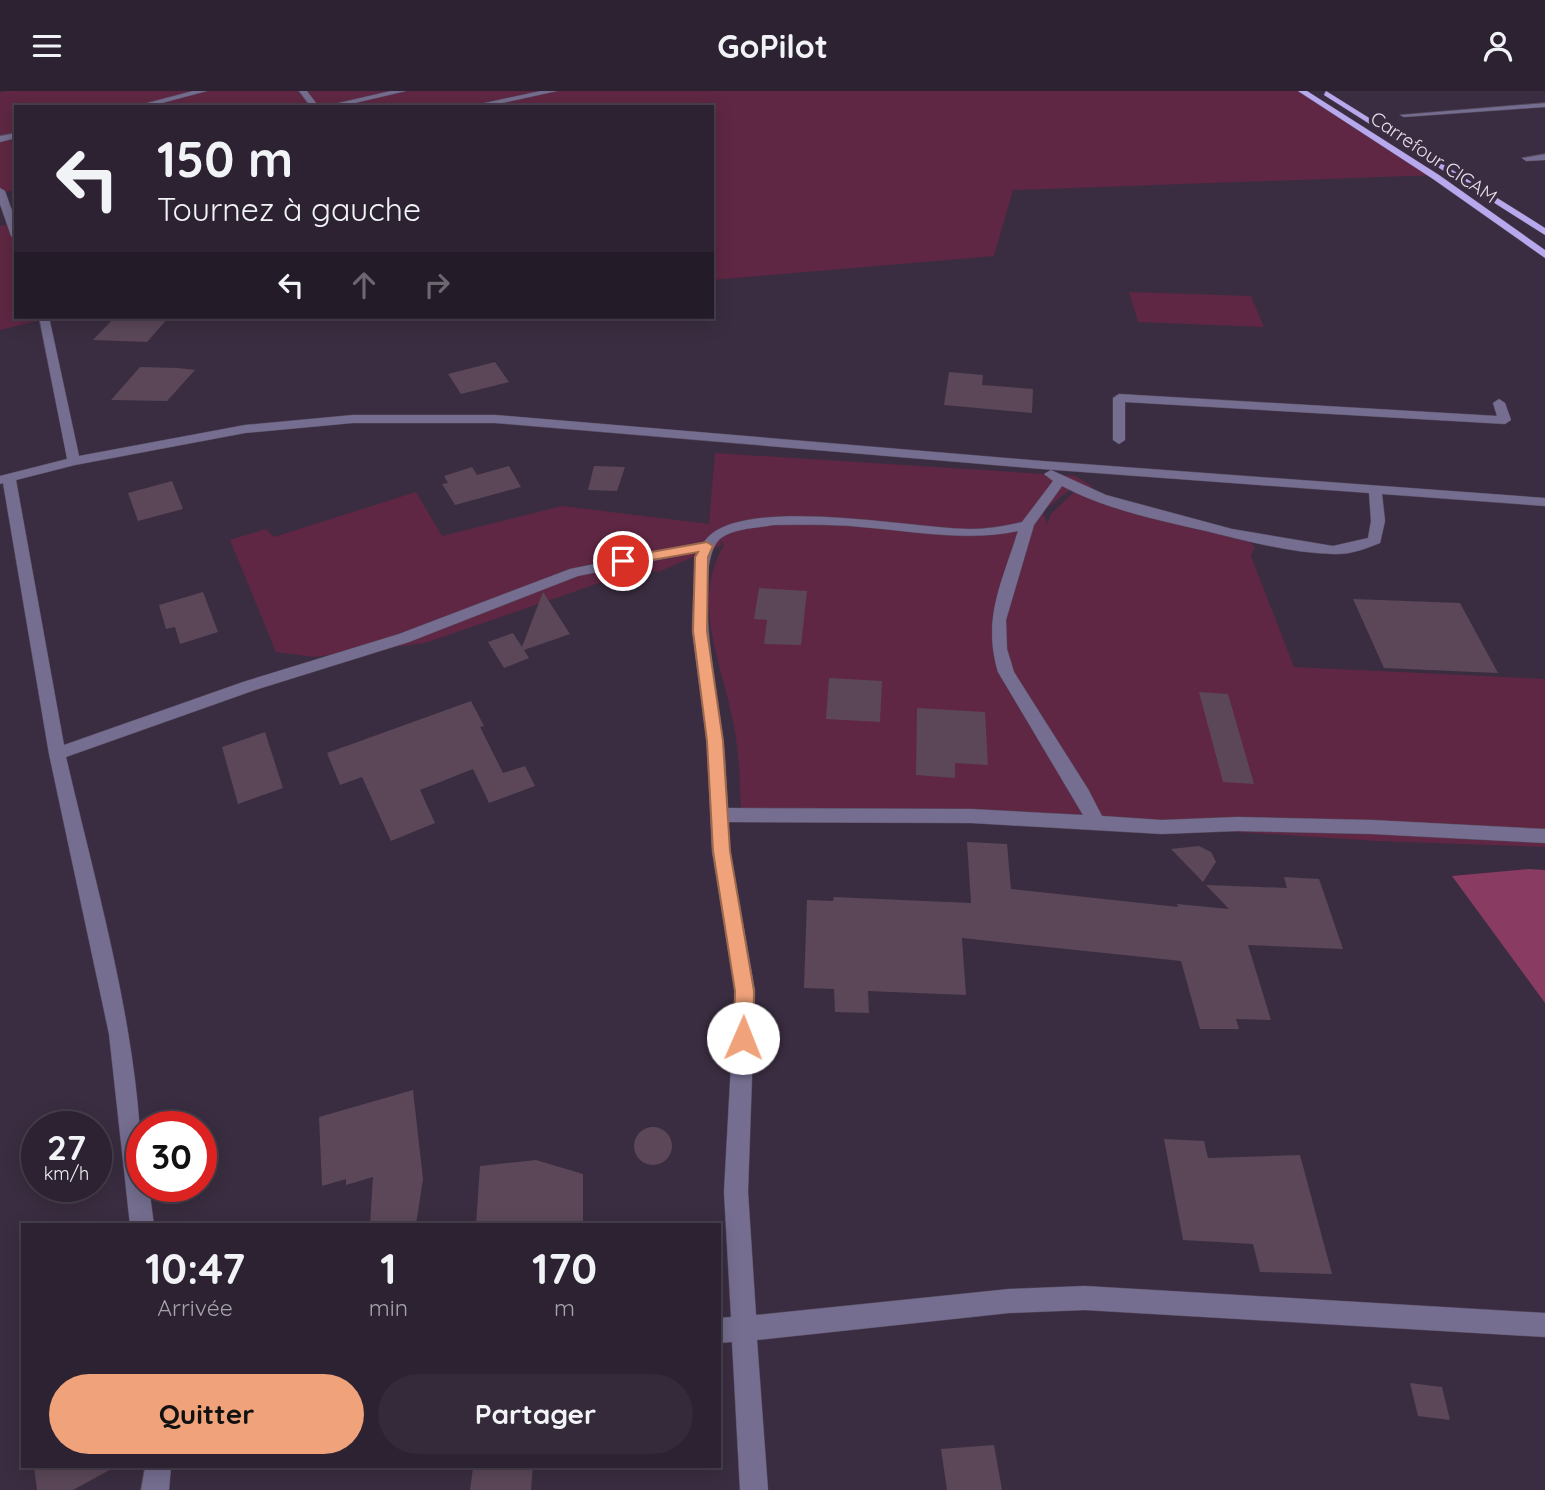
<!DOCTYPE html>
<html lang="fr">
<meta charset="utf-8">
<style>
:root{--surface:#2c2231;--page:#342a39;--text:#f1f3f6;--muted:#a6a4ab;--line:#483f4d;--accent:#f0a27a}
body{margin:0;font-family:Quicksand,sans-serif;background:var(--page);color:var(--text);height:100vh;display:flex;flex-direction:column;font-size:26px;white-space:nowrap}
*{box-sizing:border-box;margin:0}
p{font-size:23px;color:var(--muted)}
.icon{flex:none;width:38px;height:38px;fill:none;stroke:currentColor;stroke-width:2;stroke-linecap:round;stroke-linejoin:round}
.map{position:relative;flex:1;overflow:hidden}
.side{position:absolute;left:21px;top:1132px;width:700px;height:245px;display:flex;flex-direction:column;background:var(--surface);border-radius:0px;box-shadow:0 4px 18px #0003,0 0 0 2px var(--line)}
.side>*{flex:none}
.top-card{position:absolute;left:14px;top:14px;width:700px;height:214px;border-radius:0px;box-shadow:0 4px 18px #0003,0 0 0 2px var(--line);background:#2c2231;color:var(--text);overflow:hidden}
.speed{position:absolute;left:21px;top:1020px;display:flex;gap:14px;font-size:35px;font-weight:700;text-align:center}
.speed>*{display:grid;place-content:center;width:91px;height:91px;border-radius:50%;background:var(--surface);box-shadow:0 4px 18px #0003,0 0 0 2px var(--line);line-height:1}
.speed small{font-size:18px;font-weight:400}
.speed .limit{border:10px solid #d22;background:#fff;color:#111}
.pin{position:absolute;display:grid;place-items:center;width:60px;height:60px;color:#fff;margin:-30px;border:4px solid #fff;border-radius:50%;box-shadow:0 2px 7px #0007}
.me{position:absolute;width:77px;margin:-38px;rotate:1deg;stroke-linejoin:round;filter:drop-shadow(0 0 5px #0008)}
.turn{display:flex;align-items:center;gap:24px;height:147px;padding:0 28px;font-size:32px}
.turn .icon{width:91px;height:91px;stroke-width:2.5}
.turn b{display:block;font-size:49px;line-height:60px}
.lanes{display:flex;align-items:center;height:66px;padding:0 28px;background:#0003;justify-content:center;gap:35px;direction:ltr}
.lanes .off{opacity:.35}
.eta{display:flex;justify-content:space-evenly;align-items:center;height:119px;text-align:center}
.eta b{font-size:42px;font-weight:700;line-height:49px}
.cta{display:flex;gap:14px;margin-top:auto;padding:14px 28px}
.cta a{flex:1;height:80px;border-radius:42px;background:var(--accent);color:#111;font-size:28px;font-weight:700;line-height:80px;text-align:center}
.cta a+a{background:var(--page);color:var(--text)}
header{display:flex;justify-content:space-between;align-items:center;height:91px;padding:0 28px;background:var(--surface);font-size:32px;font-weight:700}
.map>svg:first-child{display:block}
</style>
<header><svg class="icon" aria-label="menu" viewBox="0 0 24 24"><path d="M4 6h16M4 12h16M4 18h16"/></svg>GoPilot<svg class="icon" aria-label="person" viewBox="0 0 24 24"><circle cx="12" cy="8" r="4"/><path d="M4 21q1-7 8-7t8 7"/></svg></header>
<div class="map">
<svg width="1545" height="1399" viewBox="0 0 1545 1399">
<rect width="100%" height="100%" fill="#3a2d41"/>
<!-- green -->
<path fill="#5f2743" d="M 7,0 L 1307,0 L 1438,84 L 1013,99 L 994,165 L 712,189 L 712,16 L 16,16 L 16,99 L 0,102 L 0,1 Z
M 9,133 L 16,155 L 16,226 L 36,226 L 37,230 L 0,239 L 0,135 Z
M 1129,201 L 1251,205 L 1264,236 L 1138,231 Z
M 715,362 L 1075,385 L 1094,396 L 1071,398 L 1043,420 L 1047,433 L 1040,452 L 1051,423 L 1075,400 L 1097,403 L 1244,446 L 1255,456 L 1251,465 L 1294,576 L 1545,588 L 1545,756 L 1377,750 L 1162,736 L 741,722 C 740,689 739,653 731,621 C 719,565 692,508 724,454 L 719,447 L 722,454 L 658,481 L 640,478 L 425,552 L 314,566 L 276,561 L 230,449 L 266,438 L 274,446 L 416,401 L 442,445 L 562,415 L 709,433 Z"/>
<!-- forest -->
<path fill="#893b62" d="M 1529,778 L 1545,779 L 1545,912 L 1452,785 Z"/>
<!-- building -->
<path fill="#5b4758" d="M 115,226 L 169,226 L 147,251 L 93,249 Z
M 495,271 L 509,291 L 461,303 L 448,283 Z
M 140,276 L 178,277 L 195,279 L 167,310 L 111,309 Z
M 949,281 L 983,284 L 982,294 L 1033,298 L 1032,322 L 944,314 Z
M 509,375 L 521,396 L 455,414 L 442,393 L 448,392 L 444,385 L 472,376 L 477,384 Z
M 594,375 L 625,376 L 617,400 L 588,399 Z
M 172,390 L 183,418 L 138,430 L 128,402 Z
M 759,497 L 807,500 L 801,554 L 764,553 L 767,529 L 754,528 Z
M 203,501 L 218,541 L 180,553 L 175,536 L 166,538 L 159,514 Z
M 543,501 L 570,543 L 524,559 L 529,567 L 504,577 L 488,551 L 513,542 L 522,556 Z
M 1353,508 L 1460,512 L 1498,582 L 1384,577 Z
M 829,587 L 882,590 L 880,631 L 826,628 Z
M 1199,601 L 1228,603 L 1254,693 L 1223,691 Z
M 471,610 L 484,635 L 480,636 L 503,682 L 525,675 L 535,695 L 489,712 L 473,678 L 420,699 L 435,732 L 391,750 L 362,686 L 340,694 L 327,662 Z
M 917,617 L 985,621 L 988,674 L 955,672 L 955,687 L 916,684 Z
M 265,641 L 283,697 L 238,713 L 222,656 Z
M 967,751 L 1007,753 L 1011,798 L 1178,816 L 1177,813 L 1229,818 L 1206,794 L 1287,797 L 1284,786 L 1319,788 L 1343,858 L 1248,854 L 1271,929 L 1236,928 L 1239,938 L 1200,938 L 1181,870 L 962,847 L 966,904 L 868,900 L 869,922 L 835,921 L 834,898 L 804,897 L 807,809 L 833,810 L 834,806 L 971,812 Z
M 1199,755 L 1211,761 L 1216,771 L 1203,791 L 1171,758 Z
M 413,999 L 423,1088 L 416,1134 L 370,1134 L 373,1086 L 346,1094 L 346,1088 L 322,1095 L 319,1026 Z
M634 1055a19 19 0 1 1 38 0a19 19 0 1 1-38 0Z
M 1164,1048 L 1204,1050 L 1208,1067 L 1300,1064 L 1332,1183 L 1260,1181 L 1253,1153 L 1183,1149 Z
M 536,1069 L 583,1083 L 583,1130 L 571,1132 L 571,1134 L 476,1134 L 480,1075 Z
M 1410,1292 L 1442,1296 L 1450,1329 L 1418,1325 Z
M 994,1354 L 1002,1399 L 947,1399 L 941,1358 Z
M 34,1376 L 115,1376 L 73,1399 L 37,1399 Z
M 533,1376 L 531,1399 L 470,1399 L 473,1377 Z"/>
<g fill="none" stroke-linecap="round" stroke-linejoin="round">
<!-- minor casing -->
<g stroke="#564a5d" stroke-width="1">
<path id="minor" d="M 193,0 L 207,0 L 147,16 L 132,16 Z
M 299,0 L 307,0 L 319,16 L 311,16 Z
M 391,0 L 406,0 L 338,16 L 321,16 Z
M 541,0 L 557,0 L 484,16 L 466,16 Z
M 1545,12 L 1545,16 L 1404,26 L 1400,24 Z
M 16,42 L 16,47 L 0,51 L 0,45 Z
M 1545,63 L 1545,69 L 1526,70 L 1522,67 Z
M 0,97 L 5,100 L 16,131 L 16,148 L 11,145 L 0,113 Z
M 39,226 L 49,226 L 79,365 L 245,334 L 353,324 L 495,324 L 1042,370 L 1545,407 L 1545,415 L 1382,403 L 1385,430 L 1380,452 C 1365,458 1349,464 1333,463 C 1291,462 1247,450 1206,440 C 1158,429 1105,418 1062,395 L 1034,434 L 1006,529 L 1007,558 L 1014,581 L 1088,698 L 1102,725 L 1162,729 L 1237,726 L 1372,729 L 1545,738 L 1545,752 L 1372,743 L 1237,740 L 1162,743 L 971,732 L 728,731 L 730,760 L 755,900 L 748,1101 L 756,1224 L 1009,1198 L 1085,1195 L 1545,1222 L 1545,1246 L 1085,1219 L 1009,1222 L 757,1249 L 768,1399 L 740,1399 L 732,1251 L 719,1252 L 719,1227 L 731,1226 L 724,1101 L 735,900 L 712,760 L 707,650 L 692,539 L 695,465 L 697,461 L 578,485 L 409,551 L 255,599 L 66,666 C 99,808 142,950 142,1096 L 149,1096 L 154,1134 L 130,1134 L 109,943 L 49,663 L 3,392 L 0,393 L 0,385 L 67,368 ZM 353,332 L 495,332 L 1042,378 L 1369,402 L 1371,430 L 1368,447 L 1333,455 L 1232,438 L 1106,404 L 1051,379 L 1044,383 L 1053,390 L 1022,431 C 1004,435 988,438 969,438 C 915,438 736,402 704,451 L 570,478 L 399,543 L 243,591 L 64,654 L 16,389 L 75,374 L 245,342 ZM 773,434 C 802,434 832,433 861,436 C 913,440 966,451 1018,440 C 1002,492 982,527 998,581 L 1083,724 L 971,718 L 728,717 C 726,694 726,670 723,647 C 718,610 691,470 721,447 C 735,437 757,437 773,434 Z
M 1119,303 L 1497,325 L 1493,312 L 1499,308 L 1505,312 L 1511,329 L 1505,333 L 1125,311 L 1125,349 L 1119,353 L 1113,349 L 1113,307 Z
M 145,1376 L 171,1376 L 169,1399 L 141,1399 Z"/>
</g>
<!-- major casing -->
<g stroke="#564a5d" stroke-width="1">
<path id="major" d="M 1298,0 L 1307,0 L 1439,84 L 1545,159 L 1545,167 L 1433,88 Z
M 1326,0 L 1545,137 L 1545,144 L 1324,4 Z"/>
</g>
<!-- minor -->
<use href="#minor" fill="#756e90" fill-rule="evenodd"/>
<!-- major -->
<use href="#major" fill="#b8a8ed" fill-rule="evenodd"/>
</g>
<!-- route -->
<path fill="#f0a27a" stroke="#9c694f" stroke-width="2" d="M 707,451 L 713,455 L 708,466 L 707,540 L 723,650 L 730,760 L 754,900 L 753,947 L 750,953 L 743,955 L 737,953 L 734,947 L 735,900 L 713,760 L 707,650 L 693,540 L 695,466 L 698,461 L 623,474 L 616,470 L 623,466 Z"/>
<g text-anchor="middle" stroke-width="7" stroke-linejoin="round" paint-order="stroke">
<!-- far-street labels -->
<g font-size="19" fill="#e8e0ed" stroke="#3a2d41">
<text transform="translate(1434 66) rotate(34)" y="7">Carrefour CICAM</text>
</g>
</g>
</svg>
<div class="speed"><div>27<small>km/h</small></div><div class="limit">30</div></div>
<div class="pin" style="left:623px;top:470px;background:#d93025"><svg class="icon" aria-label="arrive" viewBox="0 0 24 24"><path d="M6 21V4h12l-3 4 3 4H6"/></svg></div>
<svg class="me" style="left:743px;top:947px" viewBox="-20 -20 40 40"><circle r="19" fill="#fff"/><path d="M0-13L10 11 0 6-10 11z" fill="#f0a27a"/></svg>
<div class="top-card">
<div class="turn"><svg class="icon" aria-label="left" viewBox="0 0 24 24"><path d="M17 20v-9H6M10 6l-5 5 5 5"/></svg><div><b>150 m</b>Tournez à gauche</div></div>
<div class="lanes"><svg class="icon" aria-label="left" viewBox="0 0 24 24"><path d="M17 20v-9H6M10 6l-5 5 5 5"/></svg><svg class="icon off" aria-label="ahead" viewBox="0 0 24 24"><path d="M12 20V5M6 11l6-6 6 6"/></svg><svg class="icon off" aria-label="right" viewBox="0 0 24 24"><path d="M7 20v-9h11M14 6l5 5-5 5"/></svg></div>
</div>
<section class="side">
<div class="eta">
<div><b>10:47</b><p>Arrivée</p></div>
<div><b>1</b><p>min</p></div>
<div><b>170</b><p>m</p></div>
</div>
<div class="cta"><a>Quitter</a><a>Partager</a></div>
</section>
</div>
